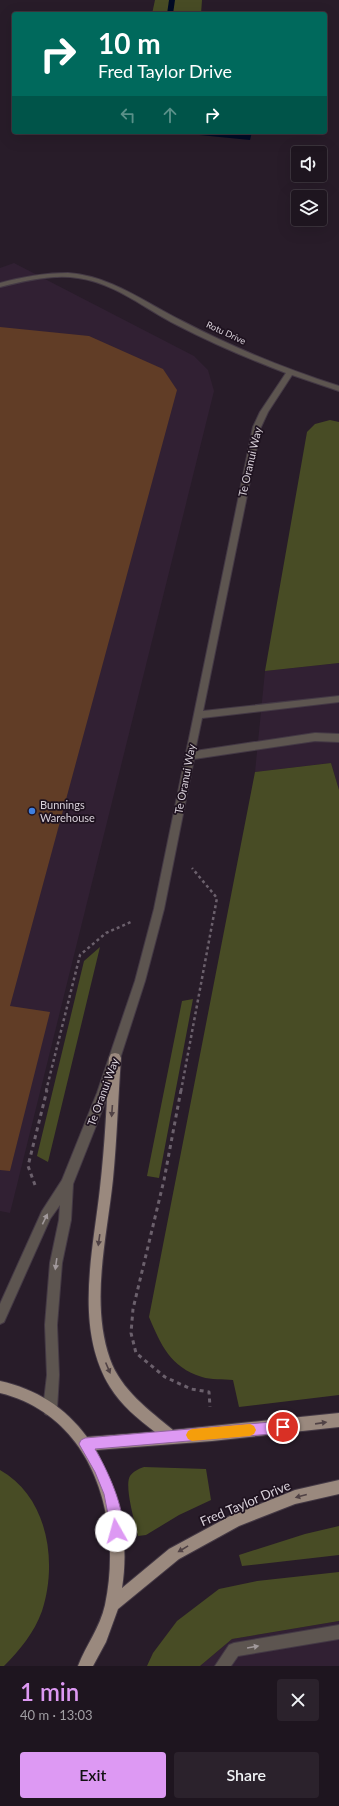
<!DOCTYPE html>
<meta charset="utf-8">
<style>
:root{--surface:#1e151f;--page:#2b222c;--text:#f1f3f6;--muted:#a19fa4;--line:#3c343d;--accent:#dd99f3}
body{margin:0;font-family:Lato,sans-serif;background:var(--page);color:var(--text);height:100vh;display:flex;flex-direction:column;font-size:15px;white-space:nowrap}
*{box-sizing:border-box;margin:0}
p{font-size:13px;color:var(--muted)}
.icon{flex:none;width:22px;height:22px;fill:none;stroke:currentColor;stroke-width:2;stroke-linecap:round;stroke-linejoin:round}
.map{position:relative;height:1666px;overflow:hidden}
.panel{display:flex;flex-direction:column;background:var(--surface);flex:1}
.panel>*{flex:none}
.guide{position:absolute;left:12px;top:12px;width:315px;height:122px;border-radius:4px;box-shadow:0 4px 16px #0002,0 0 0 1px var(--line);background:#00695c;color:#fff;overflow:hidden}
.fabs{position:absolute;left:291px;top:146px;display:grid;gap:8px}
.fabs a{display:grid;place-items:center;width:36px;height:36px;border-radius:4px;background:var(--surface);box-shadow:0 4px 16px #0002,0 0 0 1px var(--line);font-size:20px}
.pin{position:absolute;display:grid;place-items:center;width:34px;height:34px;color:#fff;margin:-17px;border:2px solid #fff;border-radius:50%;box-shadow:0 1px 4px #0007}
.me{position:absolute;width:44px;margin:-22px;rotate:353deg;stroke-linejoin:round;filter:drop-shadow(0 0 3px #0008)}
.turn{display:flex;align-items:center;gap:14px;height:84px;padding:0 20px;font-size:18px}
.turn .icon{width:52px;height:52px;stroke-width:2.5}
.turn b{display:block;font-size:28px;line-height:34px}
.lanes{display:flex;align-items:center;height:38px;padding:0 20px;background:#0003;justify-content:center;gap:20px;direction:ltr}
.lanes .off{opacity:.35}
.round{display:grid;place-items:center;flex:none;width:42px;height:42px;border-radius:4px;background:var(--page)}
.headline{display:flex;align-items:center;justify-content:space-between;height:68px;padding:0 20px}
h1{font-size:24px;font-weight:600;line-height:30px;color:var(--accent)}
.primary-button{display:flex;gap:8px;margin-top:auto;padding:8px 20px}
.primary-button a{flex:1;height:46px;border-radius:4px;background:var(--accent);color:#111;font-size:16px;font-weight:600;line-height:46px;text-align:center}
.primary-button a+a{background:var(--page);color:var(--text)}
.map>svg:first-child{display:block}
</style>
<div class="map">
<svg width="339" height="1666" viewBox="0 0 339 1666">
<rect width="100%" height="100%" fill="#281c29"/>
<!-- built -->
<path fill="#312033" d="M 14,263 L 194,356 L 208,370 L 214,391 L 10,1213 L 0,1211 L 0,268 Z
M 339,663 L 339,790 L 331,763 L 255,772 L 265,671 Z
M 339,1621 L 339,1666 L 200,1666 L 232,1639 Z"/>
<!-- green -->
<path fill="#484c25" d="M 155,0 L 202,0 L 201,14 L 152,14 Z
M 330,420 L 339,422 L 339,663 L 265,671 L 307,432 L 315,424 Z
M 331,763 L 339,790 L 339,1395 L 239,1407 L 233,1380 C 223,1379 211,1380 202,1377 C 170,1367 161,1345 149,1317 L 255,772 Z
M 100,947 L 48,1162 L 37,1156 L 84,961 Z
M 193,999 L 159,1178 L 147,1176 L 182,1001 Z
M 144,1467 L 206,1469 L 211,1500 L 179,1515 L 146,1535 L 138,1536 C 135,1523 124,1486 130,1476 C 134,1471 138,1469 144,1467 Z
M 0,1470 C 48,1497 58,1562 42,1611 C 34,1633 20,1650 4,1666 L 0,1666 Z
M 339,1526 L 339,1555 L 242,1566 L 239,1555 L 305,1534 Z
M 339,1572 L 339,1621 L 232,1639 L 200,1666 L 147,1666 L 153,1653 L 177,1621 L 219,1589 L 257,1581 Z"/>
<!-- water -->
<path fill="#000a24" d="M 169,132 L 252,132 L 250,140 Z"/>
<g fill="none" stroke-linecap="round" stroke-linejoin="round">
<!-- stream -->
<path fill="#000a24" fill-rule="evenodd" d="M 169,0 L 175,0 L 173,14 L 167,14 Z"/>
</g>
<!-- building -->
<path fill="#613d26" d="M 0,327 L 89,336 L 163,369 L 177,390 L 10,1006 L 50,1012 L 10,1171 L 0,1170 Z"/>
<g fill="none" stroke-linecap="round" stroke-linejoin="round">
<!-- minor casing -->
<g stroke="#443945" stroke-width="2">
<path id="minor" d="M 68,273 C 111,276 144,302 182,321 C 232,347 285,369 339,386 L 339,391 L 292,375 L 268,412 L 261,427 L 203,711 L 339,696 L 339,702 L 202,718 L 195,751 L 315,733 L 339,734 L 339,742 L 315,741 L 194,759 L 164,909 L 145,981 L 109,1093 L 73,1184 L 71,1220 L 62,1263 L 57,1325 L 59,1375 L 57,1409 L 55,1414 L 50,1416 L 45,1414 L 43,1409 L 47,1375 L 45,1325 L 50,1263 L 59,1220 L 60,1205 L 50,1219 L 4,1322 L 0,1324 L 0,1304 L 42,1211 L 62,1180 L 97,1093 L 135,981 L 154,909 L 253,427 L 260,412 L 286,373 C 249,359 212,343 177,325 C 145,309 115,283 78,278 C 52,274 25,281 0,287 L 0,283 C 22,277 45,273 68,273 Z
M 339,1625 L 339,1639 L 238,1656 L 231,1666 L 215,1666 L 229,1645 L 234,1643 Z"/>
</g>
<!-- major casing -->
<g stroke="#443945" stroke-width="2">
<path id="major" d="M 115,1053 L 119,1054 L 121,1058 C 118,1098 117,1139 113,1179 C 107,1237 90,1302 110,1359 C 121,1390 149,1410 173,1430 L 339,1413 L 339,1427 L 212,1441 L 96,1450 C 118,1495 130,1537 122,1588 L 169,1549 L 230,1516 L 295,1490 L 339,1480 L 339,1494 L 295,1504 L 239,1526 L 179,1559 L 118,1609 L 106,1642 L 93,1666 L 78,1666 C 86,1645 100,1628 105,1605 C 123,1520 94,1416 0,1393 L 0,1381 C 36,1389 65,1407 87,1437 L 155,1432 C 138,1419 121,1405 110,1387 C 74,1328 93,1252 100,1188 C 105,1145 107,1101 109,1058 L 111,1054 Z"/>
</g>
<!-- path-far1 -->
<path stroke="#6b606c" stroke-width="2.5" stroke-dasharray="3 3" stroke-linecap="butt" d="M 46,1091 L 80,955 L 106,933 L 131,922
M 181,1091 L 217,898 L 192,868"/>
<!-- path -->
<path stroke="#6b606c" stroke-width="3" stroke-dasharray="4 4" stroke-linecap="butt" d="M 181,1090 L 164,1180 L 133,1309 L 131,1333 L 136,1353 L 165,1377 L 191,1389 L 209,1392 L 210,1407
M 35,1185 L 28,1166 L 47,1090"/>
<!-- minor -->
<use href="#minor" fill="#5d5550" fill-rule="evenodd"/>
<!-- major -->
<use href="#major" fill="#9a897e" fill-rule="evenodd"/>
</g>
<!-- one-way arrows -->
<defs><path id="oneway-solid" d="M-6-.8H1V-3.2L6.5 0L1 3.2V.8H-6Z"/></defs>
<g fill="#504245">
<use href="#oneway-solid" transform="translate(112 1111) rotate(94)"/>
<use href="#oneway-solid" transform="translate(99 1240) rotate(98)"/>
<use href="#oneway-solid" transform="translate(108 1368) rotate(67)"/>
<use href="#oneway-solid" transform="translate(321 1423) rotate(-8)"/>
<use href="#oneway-solid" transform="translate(301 1496) rotate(165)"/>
<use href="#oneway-solid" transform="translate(183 1549) rotate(149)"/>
</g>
<g fill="#a1999b">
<use href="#oneway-solid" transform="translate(45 1219) rotate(-64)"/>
<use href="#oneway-solid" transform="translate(56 1264) rotate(98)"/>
<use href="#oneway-solid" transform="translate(253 1647) rotate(-10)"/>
</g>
<!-- route -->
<path fill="#dd99f3" stroke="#90639e" d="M 283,1421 L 287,1423 L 289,1427 L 287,1431 L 283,1433 L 95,1449 C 106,1467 129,1515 121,1535 L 116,1537 L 112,1535 L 104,1494 L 95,1472 L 79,1444 L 81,1440 L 85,1438 Z"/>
<!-- slow -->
<path fill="#f59e0b" d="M 250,1424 L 254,1426 L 256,1430 L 254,1434 L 250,1436 L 192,1441 L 188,1439 L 186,1435 L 188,1431 L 192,1429 Z"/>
<!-- markers -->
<circle fill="#3f7fe0" stroke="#1e121f" stroke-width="1.5" cx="32" cy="811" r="4"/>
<g text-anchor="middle" stroke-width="3.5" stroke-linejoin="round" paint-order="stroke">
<!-- far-street labels -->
<g font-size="9" fill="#d8d0d9" stroke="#1e121f">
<text transform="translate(226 333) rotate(25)" y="3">Rotu Drive</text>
</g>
<!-- street labels -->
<g font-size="11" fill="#d8d0d9" stroke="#1e121f">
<text transform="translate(250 462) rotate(-77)" y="4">Te Oranui Way</text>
<text transform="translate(185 779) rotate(-79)" y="4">Te Oranui Way</text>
<text transform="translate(103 1092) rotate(-70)" y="4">Te Oranui Way</text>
</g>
<!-- poi labels -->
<g font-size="11" fill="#d8d0d9" stroke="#1e121f" text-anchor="start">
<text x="40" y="809">Bunnings<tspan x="40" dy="13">Warehouse</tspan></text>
</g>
<!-- near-street labels -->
<g font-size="13" fill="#d8d0d9" stroke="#1e121f">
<text transform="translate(245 1503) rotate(-23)" y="5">Fred Taylor Drive</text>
</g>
</g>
</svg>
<div class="fabs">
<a><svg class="icon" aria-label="sound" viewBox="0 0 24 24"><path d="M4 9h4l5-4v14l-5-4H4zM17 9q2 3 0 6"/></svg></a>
<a><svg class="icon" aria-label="layers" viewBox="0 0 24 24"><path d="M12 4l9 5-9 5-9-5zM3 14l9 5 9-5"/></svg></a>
</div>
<div class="pin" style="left:283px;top:1427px;background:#d93025"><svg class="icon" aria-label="arrive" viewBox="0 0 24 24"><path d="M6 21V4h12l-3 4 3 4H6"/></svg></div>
<svg class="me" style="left:116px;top:1531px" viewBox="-20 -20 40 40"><circle r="19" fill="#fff"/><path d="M0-13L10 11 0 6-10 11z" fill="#dd99f3"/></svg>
<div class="guide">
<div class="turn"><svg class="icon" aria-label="right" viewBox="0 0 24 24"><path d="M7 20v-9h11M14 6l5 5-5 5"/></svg><div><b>10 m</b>Fred Taylor Drive</div></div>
<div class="lanes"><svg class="icon off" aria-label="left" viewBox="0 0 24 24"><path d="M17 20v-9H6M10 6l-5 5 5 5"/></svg><svg class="icon off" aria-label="ahead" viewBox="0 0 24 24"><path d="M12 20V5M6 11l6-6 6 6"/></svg><svg class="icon" aria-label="right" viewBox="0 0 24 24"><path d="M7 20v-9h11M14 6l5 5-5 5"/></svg></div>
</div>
</div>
<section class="panel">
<div class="headline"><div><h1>1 min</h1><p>40 m · 13:03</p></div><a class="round"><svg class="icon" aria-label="close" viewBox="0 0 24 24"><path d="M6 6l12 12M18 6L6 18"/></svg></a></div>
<div class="primary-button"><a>Exit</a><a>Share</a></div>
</section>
